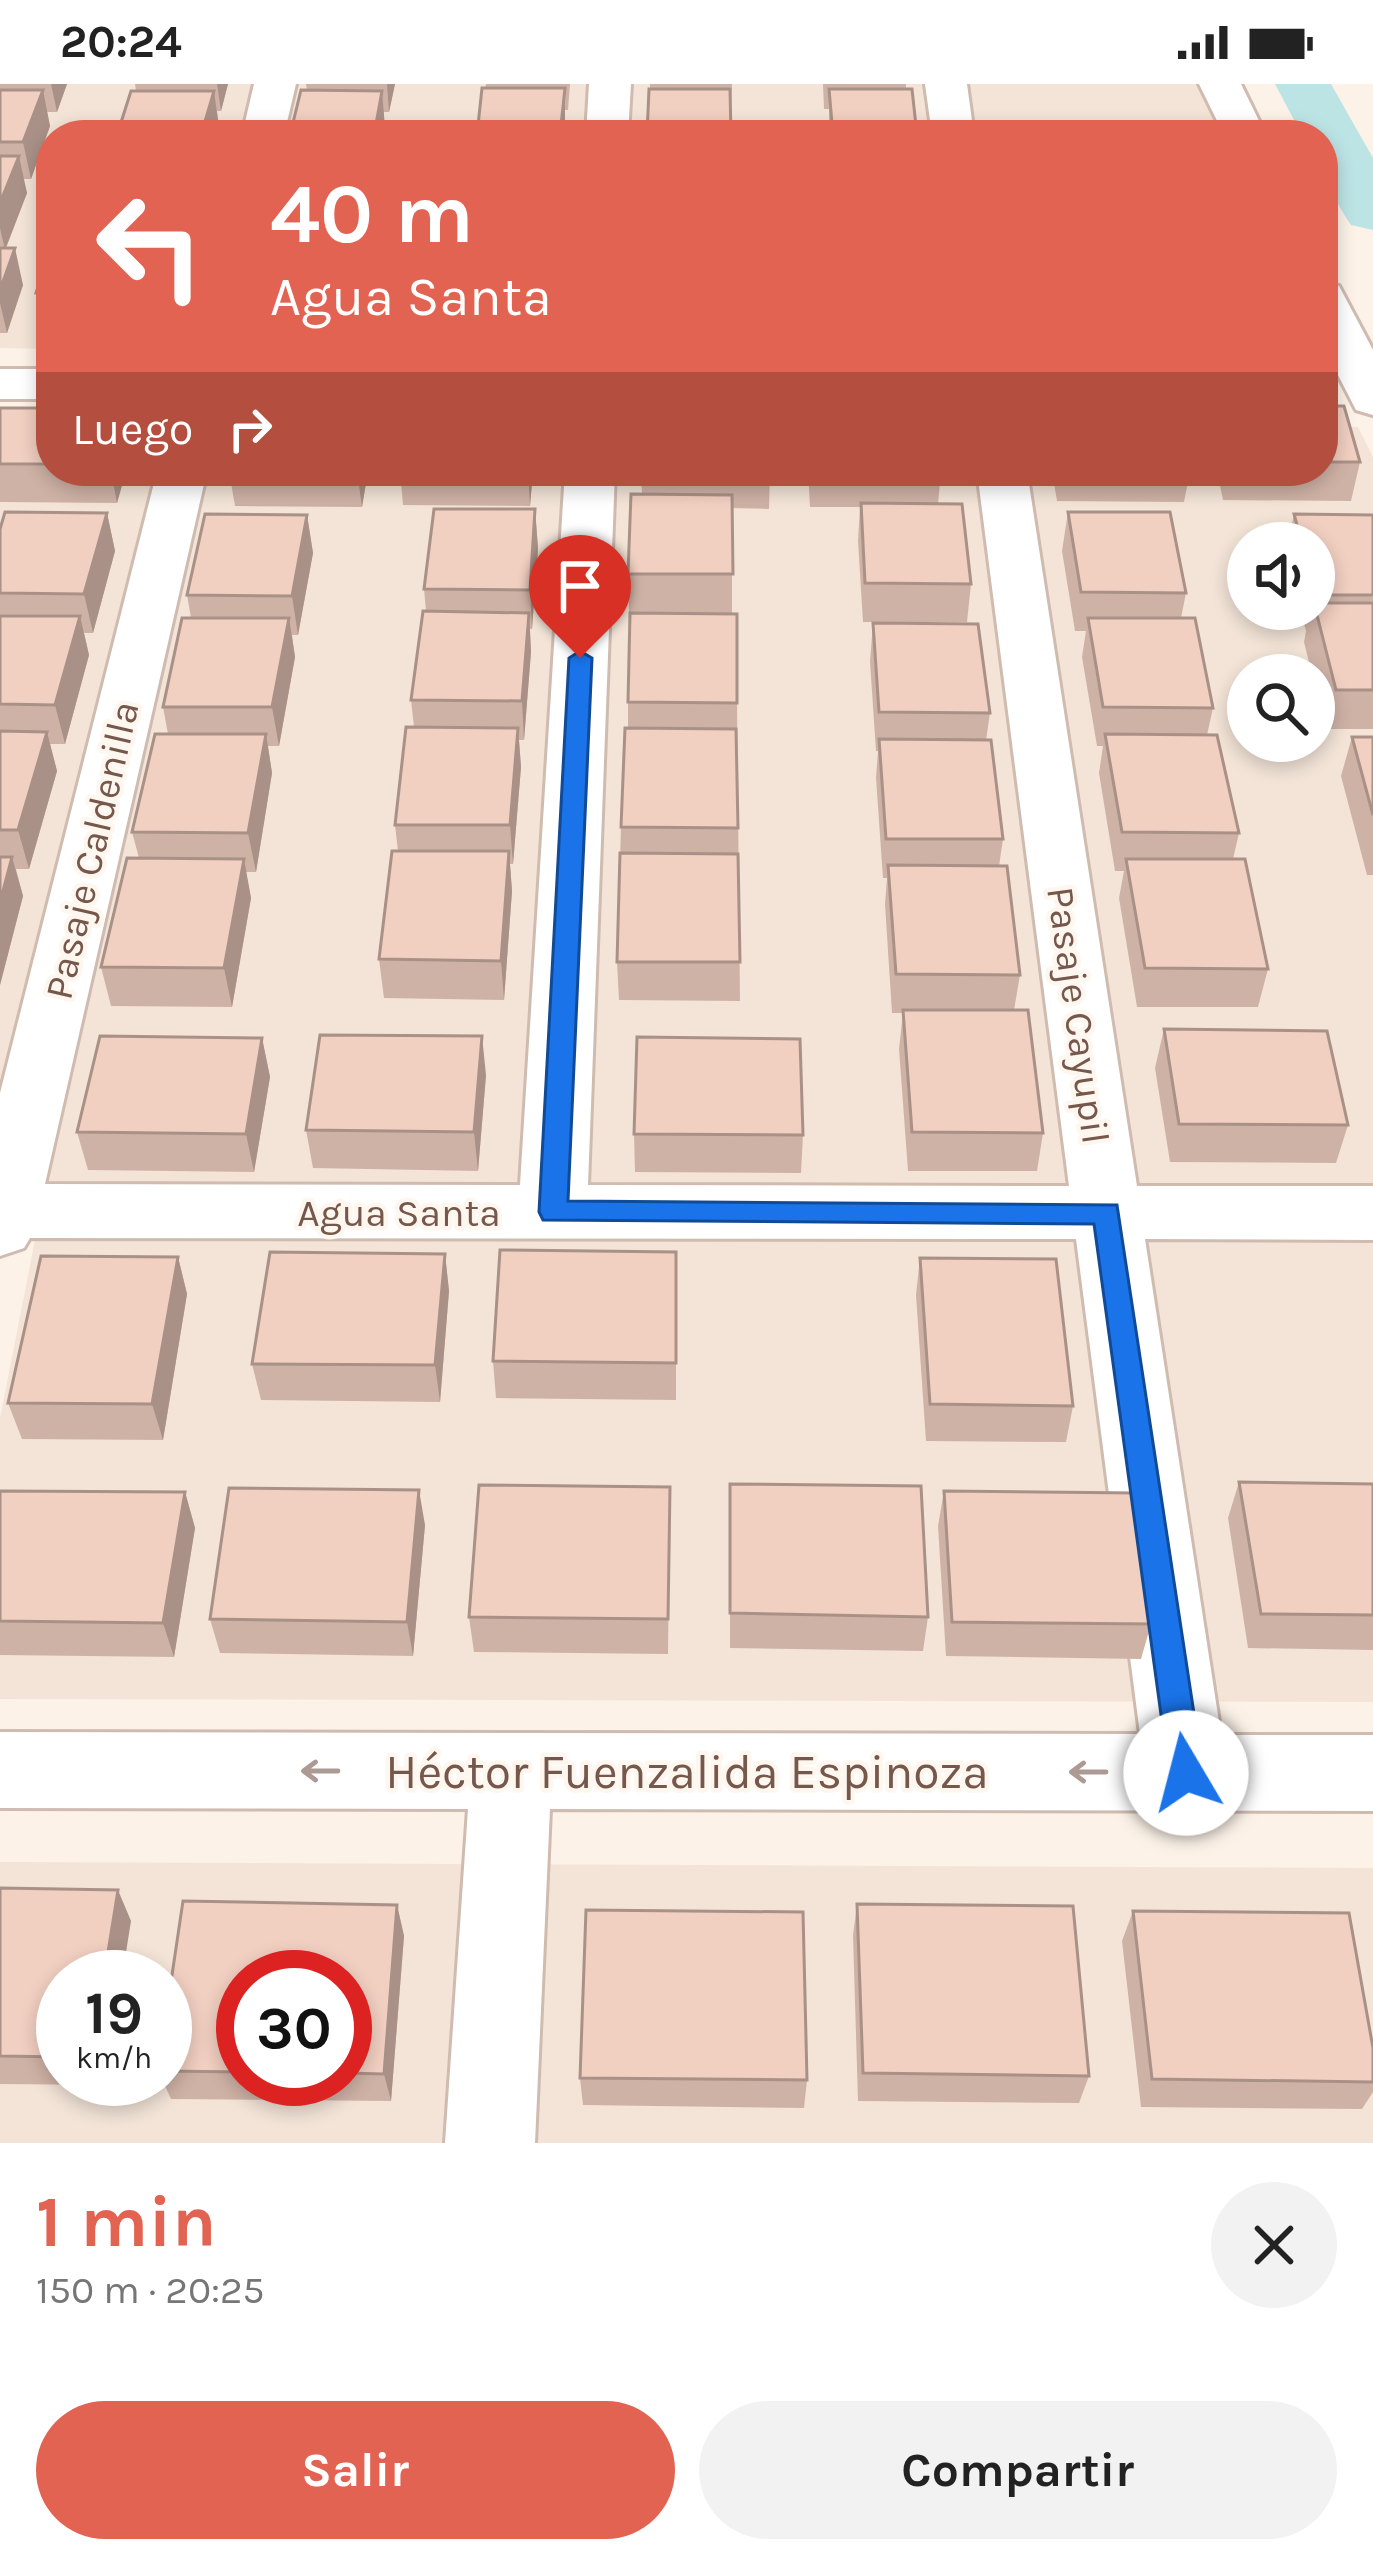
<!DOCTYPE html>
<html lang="es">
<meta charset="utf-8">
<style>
:root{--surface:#fff;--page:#f2f2f2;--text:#222;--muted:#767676;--accent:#e26351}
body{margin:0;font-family:Karla,sans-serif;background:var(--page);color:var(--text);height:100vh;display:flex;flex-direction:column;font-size:45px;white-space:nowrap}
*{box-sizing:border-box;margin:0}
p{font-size:39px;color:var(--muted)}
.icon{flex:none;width:66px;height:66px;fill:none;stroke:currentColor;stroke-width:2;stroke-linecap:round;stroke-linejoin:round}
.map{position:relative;height:2059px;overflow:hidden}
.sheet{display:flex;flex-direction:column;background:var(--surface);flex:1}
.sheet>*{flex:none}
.guide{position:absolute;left:36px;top:36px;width:1302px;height:366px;border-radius:48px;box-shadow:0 6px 18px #0003;background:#e26351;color:#fff;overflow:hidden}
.fabs{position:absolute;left:1227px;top:438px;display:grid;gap:24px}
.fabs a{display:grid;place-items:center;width:108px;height:108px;border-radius:50%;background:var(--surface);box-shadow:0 6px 18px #0003;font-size:60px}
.speed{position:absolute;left:36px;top:1866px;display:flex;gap:24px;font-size:60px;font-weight:700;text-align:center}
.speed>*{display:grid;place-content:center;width:156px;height:156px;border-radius:50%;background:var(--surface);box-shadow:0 6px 18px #0003;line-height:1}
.speed small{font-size:30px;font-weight:400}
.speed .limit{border:18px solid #d22;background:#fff;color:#111}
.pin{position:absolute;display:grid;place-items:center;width:102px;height:102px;color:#fff;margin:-123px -51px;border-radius:50% 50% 50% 0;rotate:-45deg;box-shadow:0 0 12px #0007}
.pin .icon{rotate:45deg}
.me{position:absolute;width:132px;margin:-66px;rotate:352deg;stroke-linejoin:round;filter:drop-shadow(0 0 9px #0008)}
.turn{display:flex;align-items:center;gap:42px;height:252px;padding:0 36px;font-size:54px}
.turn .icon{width:156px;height:156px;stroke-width:2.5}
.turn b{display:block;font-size:84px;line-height:102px}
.then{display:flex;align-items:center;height:114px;padding:0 36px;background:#0003;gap:24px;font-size:45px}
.round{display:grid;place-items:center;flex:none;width:126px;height:126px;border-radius:63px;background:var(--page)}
.headline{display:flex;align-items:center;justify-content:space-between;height:204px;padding:0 36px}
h1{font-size:72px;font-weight:700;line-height:90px;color:var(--accent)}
.primary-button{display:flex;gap:24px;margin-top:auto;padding:24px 36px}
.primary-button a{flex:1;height:138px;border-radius:72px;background:var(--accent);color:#fff;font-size:48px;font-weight:700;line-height:138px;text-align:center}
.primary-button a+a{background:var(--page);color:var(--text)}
.status{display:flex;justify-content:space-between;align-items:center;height:84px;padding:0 60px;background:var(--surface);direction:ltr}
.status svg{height:33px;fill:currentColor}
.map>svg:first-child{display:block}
</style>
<div class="status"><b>20:24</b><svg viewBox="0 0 49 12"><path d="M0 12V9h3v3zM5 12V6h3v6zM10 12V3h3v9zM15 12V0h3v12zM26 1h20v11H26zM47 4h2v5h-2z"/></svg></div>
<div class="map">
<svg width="1373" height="2059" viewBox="0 0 1373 2059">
<rect width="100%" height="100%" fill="#fcf2e8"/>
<!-- residential -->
<path fill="#f3e4d7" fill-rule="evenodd" d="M 0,0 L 1198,0 L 1223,51 L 51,51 L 51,265 L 0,264 Z
M 0,336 L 51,387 L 1323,387 L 1323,342 L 1358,343 L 1373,373 L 1373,1618 L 0,1615 L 0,1334 L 46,1100 L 0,1099 ZM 1248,459 L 1314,459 L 1314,525 L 1248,525 ZM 1248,591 L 1314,591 L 1314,657 L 1248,657 Z
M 0,1778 L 1373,1784 L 1373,2059 L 0,2059 ZM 63,1893 L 165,1893 L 165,1995 L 63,1995 ZM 243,1893 L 345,1893 L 345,1995 L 243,1995 Z"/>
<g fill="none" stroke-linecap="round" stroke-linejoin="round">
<!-- canal -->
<path fill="#bde4e5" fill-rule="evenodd" d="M 1275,0 L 1331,0 L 1373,74 L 1373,146 L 1351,141 C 1330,110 1323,88 1323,51 L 1302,51 Z"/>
<!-- minor casing -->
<g stroke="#d0bbb0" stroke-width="6">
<path id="minor" d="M 254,0 L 296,0 L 284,51 L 242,51 Z
M 589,0 L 631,0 L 628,51 L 586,51 Z
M 925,0 L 967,0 L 974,51 L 932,51 Z
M 1199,0 L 1241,0 L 1266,51 L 1224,51 Z
M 1323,198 L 1339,202 L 1373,266 L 1373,331 L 1356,326 L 1323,262 Z
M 0,285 L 51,285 L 51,315 L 0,315 Z
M 157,387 L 207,387 L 45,1100 L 520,1101 L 565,387 L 615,387 L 588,1101 L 1069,1102 L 977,387 L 1027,387 L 1137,1102 L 1373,1102 L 1373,1156 L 1145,1155 L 1221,1651 L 1373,1651 L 1373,1727 L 550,1725 L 535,2059 L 445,2059 L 468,1725 L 0,1724 L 0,1648 L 1140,1650 L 1076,1155 L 30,1154 L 24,1164 L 0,1172 L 0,1009 Z"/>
</g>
<!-- minor -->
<use href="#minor" fill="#fff" fill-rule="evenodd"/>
</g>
<!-- wall -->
<path fill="#cfb2a6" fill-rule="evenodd" d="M 0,0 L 67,0 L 57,28 L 47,28 L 50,42 L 31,95 L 23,95 L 27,109 L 6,164 L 23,201 L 7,249 L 0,249 Z
M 135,0 L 228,0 L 221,27 L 217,27 L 219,43 L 136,7 Z
M 306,0 L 395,0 L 389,28 L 384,28 L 384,51 L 290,51 L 307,6 Z
M 486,0 L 570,0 L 568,26 L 565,26 L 565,51 L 477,51 Z
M 650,0 L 732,0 L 731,27 L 650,5 Z
M 823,0 L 906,0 L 906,5 L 917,51 L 829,51 L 829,25 L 824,25 Z
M 51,165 L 51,247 L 44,247 L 36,209 Z
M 1323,322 L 1360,378 L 1351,417 L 1223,416 L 1217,387 L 1323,387 Z
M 0,324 L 51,324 L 51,387 L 126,387 L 117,419 L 0,418 Z
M 229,387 L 368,387 L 362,423 L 235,422 Z
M 400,387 L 533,387 L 530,422 L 403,421 Z
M 641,387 L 770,387 L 769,425 L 732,424 L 732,529 L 629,529 L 628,490 L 642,410 Z
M 808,387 L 941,387 L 938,420 L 971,500 L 967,538 L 863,538 L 858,457 L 860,423 L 810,423 Z
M 1052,387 L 1190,387 L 1184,418 L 1057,417 Z
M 535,425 L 538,464 L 532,545 L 530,545 L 531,568 L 524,656 L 519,656 L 521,683 L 513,780 L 510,780 L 512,807 L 504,916 L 384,914 L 379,875 L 398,767 L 395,741 L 414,643 L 411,616 L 426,527 L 424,505 Z
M 1068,428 L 1186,509 L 1181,534 L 1213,624 L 1207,651 L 1239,749 L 1233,775 L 1268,885 L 1258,923 L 1137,923 L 1119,814 L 1124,787 L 1115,787 L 1099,689 L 1103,662 L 1097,662 L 1082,573 L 1086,547 L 1075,547 L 1062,467 Z
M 107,429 L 115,467 L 93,549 L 84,549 L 89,571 L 65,660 L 50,660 L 57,687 L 29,785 L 16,785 L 23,812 L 0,901 L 0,445 Z
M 1294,430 L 1373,431 L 1373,645 L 1326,645 L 1314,591 L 1312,591 L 1304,558 L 1306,547 L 1300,525 L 1314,525 L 1314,459 L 1288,459 Z
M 307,431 L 313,469 L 298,551 L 292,551 L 295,573 L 279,662 L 268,662 L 272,689 L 256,788 L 246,788 L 251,814 L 232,923 L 111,922 L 101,883 L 139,774 L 132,748 L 168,650 L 163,623 L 191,534 L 187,511 Z
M 873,539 L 990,629 L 986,656 L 1003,755 L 999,782 L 1020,891 L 1014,926 L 1043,1049 L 1037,1087 L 908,1087 L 899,965 L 903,929 L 892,929 L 885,820 L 887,794 L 883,794 L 876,694 L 878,667 L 876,667 L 870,578 Z
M 628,618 L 737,619 L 740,917 L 619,916 L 617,878 L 621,743 L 628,644 Z
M 1352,653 L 1373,653 L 1373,791 L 1367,791 L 1341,692 Z
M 1164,945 L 1348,1041 L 1336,1079 L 1170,1078 L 1155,984 Z
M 262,954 L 270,993 L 254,1088 L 88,1086 L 77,1048 Z
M 486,991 L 478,1087 L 313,1084 L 306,1046 Z
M 634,1050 L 803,1051 L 801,1089 L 635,1088 Z
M 676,1168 L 676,1316 L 496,1314 L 493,1277 Z
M 445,1170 L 449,1207 L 440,1318 L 261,1316 L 252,1280 Z
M 178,1173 L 187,1210 L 163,1356 L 22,1355 L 8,1319 Z
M 920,1174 L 1073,1322 L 1066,1358 L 926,1357 L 916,1211 Z
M 1239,1398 L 1373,1400 L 1373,1566 L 1248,1564 L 1228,1434 Z
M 730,1400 L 928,1533 L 923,1567 L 730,1564 Z
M 670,1403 L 668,1570 L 474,1568 L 469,1533 Z
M 0,1407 L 185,1408 L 195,1444 L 174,1573 L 0,1571 Z
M 944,1407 L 1151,1540 L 1141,1575 L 946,1572 L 938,1442 Z
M 425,1441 L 413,1572 L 220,1569 L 210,1535 Z
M 0,1804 L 131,1837 L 63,1893 L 63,1995 L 106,1995 L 105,2001 L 0,2000 Z
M 183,1817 L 397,1821 L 404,1852 L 391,2017 L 171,2015 L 162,1995 L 165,1995 L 165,1938 ZM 243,1893 L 345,1893 L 345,1995 L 243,1995 Z
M 857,1820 L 1089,1992 L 1079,2019 L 858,2017 L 853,1851 Z
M 1133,1827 L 1373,1964 L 1373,2008 L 1362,2025 L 1141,2023 L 1122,1857 Z
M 580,1994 L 807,1996 L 804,2024 L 583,2021 Z"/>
<!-- shaded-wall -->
<path fill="#a99187" d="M 51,0 L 67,0 L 57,28 Z
M 217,0 L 228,0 L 221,27 Z
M 387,0 L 395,0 L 389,28 Z
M 565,4 L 565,51 L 560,51 Z
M 43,6 L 50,42 L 31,95 L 23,58 Z
M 214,7 L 219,43 L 217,51 L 201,51 Z
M 382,7 L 385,43 L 384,51 L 374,51 Z
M 19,72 L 27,109 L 5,166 L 0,144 L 0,119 Z
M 15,164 L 23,201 L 7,249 L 0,219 L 0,206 Z
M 111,387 L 126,387 L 117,419 Z
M 357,387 L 368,387 L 362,423 Z
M 528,387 L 533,387 L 530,422 Z
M 535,425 L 538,464 L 532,545 L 530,506 Z
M 107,429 L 115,467 L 93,549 L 84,510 Z
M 307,431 L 313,469 L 298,551 L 292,512 Z
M 529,529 L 531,568 L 524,656 L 522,617 Z
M 80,532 L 89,571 L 65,660 L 55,621 Z
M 289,534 L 295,573 L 279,662 L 272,623 Z
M 518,644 L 521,683 L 513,780 L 510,741 Z
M 47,648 L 57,687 L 29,785 L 18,746 Z
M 266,650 L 272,689 L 256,788 L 248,749 Z
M 509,767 L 512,807 L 504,916 L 501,877 Z
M 12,773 L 23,812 L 0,901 L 0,818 Z
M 244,775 L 251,814 L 232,923 L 224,884 Z
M 482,952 L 486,991 L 478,1087 L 474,1048 Z
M 262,954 L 270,993 L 254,1088 L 246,1050 Z
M 445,1170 L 449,1207 L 440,1318 L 435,1281 Z
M 178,1173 L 187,1210 L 163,1356 L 152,1320 Z
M 419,1406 L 425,1441 L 413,1572 L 407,1538 Z
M 185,1408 L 195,1444 L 174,1573 L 163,1539 Z
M 118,1806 L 131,1837 L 122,1893 L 104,1893 Z
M 397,1821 L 404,1852 L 391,2017 L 384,1990 Z"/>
<!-- building -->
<path fill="#f1cfc1" stroke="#a99187" stroke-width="3" d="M 482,4 L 565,4 L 560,51 L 477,51 Z
M 649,5 L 730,5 L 731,51 L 647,51 Z
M 829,5 L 912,5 L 917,51 L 833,51 Z
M 0,6 L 43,6 L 23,58 L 0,58 Z
M 301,6 L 382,7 L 374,51 L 290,51 Z
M 131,7 L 214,7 L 201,51 L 117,51 Z
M 0,72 L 19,72 L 0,119 Z
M 0,164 L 15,164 L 0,206 Z
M 51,165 L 51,210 L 36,209 Z
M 1323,322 L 1344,322 L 1360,378 L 1323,378 Z
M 0,324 L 51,324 L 51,380 L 0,380 Z
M 631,410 L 732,411 L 733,490 L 628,490 Z
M 861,419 L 962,420 L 971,500 L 865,499 Z
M 434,425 L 535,425 L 530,506 L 424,505 Z
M 5,428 L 107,429 L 84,510 L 0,509 L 0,445 Z
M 1068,428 L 1170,428 L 1186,509 L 1081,508 Z
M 205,430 L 307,431 L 292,512 L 187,511 Z
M 1294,430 L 1373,431 L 1373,511 L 1316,511 L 1314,502 L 1314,459 L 1302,459 Z
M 1314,519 L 1373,519 L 1373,606 L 1336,606 Z
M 423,527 L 529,529 L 522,617 L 411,616 Z
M 630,529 L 737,530 L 737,619 L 628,618 Z
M 0,532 L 80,532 L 55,621 L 0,620 Z
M 182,534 L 289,534 L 272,623 L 163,623 Z
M 1088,534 L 1195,534 L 1213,624 L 1103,623 Z
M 873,539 L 978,540 L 990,629 L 879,628 Z
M 406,643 L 518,644 L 510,741 L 395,741 Z
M 625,644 L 736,645 L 738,744 L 621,743 Z
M 0,647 L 47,648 L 18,746 L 0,746 Z
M 155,650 L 266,650 L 248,749 L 132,748 Z
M 1105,650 L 1217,651 L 1239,749 L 1122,748 Z
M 1352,653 L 1373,653 L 1373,731 Z
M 879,655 L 991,656 L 1003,755 L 886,755 Z
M 392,767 L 509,767 L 501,877 L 379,875 Z
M 620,769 L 738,770 L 740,878 L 617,878 Z
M 0,773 L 12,773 L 0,818 Z
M 127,774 L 244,775 L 224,884 L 101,883 Z
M 1126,775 L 1245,775 L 1268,885 L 1145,884 Z
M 888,781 L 1007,782 L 1020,891 L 896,890 Z
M 903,926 L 1028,926 L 1043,1049 L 912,1048 Z
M 1164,945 L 1327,947 L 1348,1041 L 1179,1040 Z
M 320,951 L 482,952 L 474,1048 L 306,1046 Z
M 100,952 L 262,954 L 246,1050 L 77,1048 Z
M 637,953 L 800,955 L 803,1051 L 634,1050 Z
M 500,1166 L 676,1168 L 676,1279 L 493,1277 Z
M 270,1168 L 445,1170 L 435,1281 L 252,1280 Z
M 41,1172 L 178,1173 L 152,1320 L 8,1319 Z
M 920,1174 L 1056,1175 L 1073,1322 L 930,1320 Z
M 1239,1398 L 1373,1400 L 1373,1531 L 1261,1530 Z
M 730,1400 L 921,1402 L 928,1533 L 730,1529 Z
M 479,1401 L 670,1403 L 668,1535 L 469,1533 Z
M 229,1404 L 419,1406 L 407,1538 L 210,1535 Z
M 0,1407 L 185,1408 L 163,1539 L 0,1537 Z
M 944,1407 L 1135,1409 L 1151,1540 L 952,1538 Z
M 0,1804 L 118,1806 L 104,1893 L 63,1893 L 63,1973 L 0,1972 Z
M 183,1817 L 397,1821 L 384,1990 L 345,1989 L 345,1893 L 243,1893 L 243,1988 L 165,1987 L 165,1938 Z
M 857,1820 L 1073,1822 L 1089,1992 L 863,1989 Z
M 586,1826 L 803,1828 L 807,1996 L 580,1994 Z
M 1133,1827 L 1349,1829 L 1373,1964 L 1373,1998 L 1152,1995 Z"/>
<!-- one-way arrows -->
<defs><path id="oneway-shaft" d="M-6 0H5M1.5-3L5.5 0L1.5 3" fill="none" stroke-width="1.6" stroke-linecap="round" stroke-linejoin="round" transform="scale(3)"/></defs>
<g stroke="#ad9a94">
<use href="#oneway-shaft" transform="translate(320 1687) rotate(-180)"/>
<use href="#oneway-shaft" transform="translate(1088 1688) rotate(-180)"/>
</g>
<!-- route -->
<path fill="#1a73e8" stroke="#114b97" stroke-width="3" d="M 580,567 L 592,574 L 568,1117 L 1117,1121 L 1203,1689 L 1198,1700 L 1186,1704 L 1174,1700 L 1169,1689 L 1094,1140 L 543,1136 L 539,1128 L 569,574 Z"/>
<g text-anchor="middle" stroke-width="9" stroke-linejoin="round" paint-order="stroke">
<!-- street labels -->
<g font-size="39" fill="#76574c" stroke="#fef7ef">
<text transform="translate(91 766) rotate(-77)" y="14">Pasaje Caldenilla</text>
<text transform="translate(1079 931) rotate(82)" y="14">Pasaje Cayupil</text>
<text x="399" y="1142">Agua Santa</text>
</g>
<!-- near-street labels -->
<g font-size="48" fill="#76574c" stroke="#fef7ef">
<text x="687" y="1704">Héctor Fuenzalida Espinoza</text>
</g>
</g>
</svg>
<div class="fabs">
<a><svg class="icon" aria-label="sound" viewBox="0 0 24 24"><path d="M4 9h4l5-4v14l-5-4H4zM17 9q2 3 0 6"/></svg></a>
<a><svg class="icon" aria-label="search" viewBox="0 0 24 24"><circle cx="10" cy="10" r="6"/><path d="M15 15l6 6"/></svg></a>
</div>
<div class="speed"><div>19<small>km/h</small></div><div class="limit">30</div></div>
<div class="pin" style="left:580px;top:574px;background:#d93025"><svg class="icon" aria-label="arrive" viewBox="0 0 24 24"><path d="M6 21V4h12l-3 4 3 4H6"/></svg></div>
<svg class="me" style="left:1186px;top:1689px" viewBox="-20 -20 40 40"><circle r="19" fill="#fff"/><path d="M0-13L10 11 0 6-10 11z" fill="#1a73e8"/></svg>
<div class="guide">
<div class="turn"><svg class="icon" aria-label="left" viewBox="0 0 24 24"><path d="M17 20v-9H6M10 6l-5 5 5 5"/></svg><div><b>40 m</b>Agua Santa</div></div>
<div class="then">Luego<svg class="icon" aria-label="right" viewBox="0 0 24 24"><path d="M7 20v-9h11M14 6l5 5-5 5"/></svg></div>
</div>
</div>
<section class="sheet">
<div class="headline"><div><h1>1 min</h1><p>150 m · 20:25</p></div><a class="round"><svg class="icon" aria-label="close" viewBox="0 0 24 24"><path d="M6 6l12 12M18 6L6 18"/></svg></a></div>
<div class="primary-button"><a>Salir</a><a>Compartir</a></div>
</section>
